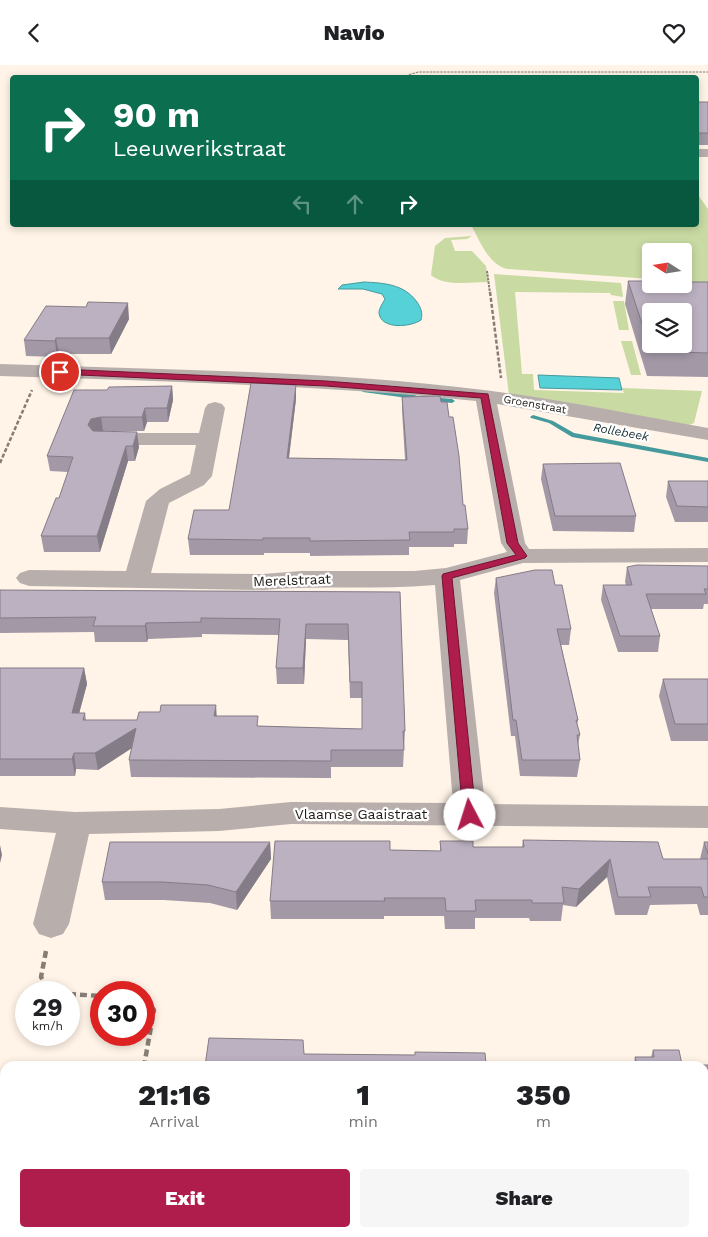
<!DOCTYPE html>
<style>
:root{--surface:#fff;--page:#f6f6f6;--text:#202124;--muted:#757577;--accent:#af1d4d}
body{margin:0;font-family:"Work Sans",sans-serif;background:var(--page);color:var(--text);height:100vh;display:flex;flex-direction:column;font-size:19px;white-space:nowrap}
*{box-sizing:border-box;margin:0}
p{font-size:16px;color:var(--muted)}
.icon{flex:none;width:28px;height:28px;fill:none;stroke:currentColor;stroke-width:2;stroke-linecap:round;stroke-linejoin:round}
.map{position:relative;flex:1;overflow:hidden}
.panel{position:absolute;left:0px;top:996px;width:709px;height:176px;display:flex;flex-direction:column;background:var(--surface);border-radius:15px 15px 0 0;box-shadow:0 2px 8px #0003}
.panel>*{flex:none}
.top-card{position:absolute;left:10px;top:10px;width:689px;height:152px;border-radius:5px;box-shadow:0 2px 8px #0003;background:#0b6e4f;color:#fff;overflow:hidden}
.needle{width:32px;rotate:282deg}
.controls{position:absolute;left:642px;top:178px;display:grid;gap:10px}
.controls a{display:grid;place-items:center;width:50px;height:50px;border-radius:5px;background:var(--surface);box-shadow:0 2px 8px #0003;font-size:25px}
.speed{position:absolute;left:15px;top:916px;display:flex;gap:10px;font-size:25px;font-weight:700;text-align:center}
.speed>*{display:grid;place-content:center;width:65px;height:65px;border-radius:50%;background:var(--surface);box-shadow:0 2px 8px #0003;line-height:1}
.speed small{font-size:12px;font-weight:400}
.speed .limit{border:8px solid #d22;background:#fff;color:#111}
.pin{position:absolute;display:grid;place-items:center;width:42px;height:42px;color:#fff;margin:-21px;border:2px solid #fff;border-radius:50%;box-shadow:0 1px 5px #0007}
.me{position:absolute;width:55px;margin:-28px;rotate:355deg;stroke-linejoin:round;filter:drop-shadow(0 0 4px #0008)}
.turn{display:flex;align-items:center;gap:18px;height:105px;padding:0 20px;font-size:22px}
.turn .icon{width:65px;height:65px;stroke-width:2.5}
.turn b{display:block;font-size:35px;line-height:42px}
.lanes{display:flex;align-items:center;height:48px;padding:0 20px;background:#0003;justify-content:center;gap:25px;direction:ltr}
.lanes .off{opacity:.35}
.eta{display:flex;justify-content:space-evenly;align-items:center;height:85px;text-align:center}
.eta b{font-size:30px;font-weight:800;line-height:35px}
.primary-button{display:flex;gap:10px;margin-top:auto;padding:10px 20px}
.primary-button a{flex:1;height:58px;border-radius:5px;background:var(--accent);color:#fff;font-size:20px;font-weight:800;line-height:58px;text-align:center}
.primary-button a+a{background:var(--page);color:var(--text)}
header{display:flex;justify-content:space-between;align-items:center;height:65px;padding:0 20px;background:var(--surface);font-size:22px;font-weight:800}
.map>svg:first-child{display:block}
</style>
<header><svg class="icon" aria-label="back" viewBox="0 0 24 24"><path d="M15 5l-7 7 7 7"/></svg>Navio<svg class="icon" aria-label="heart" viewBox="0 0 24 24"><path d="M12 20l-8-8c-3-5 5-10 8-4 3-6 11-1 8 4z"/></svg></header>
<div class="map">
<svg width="708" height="1172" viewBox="0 0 708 1172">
<rect width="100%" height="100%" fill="#fff4e7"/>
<!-- green -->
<path fill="#c9dba3" d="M 696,127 L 708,144 L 708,218 L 684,216 L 684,186 L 651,186 L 651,214 L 507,204 C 488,199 480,176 471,160 L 696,160 Z
M 472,171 L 467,174 L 451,175 L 455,186 L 472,186 L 486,201 L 488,217 C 471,217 445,222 431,210 L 435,181 L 445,173 Z
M 494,209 L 621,218 L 623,232 L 611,230 L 610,228 L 515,227 L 522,309 L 533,309 L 534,325 L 624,328 L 622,323 L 702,326 L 694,358 L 689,360 L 509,330 Z
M 613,236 L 624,236 L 629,265 L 619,265 Z
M 621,276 L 632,276 L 641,310 L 631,310 Z"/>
<!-- water -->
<path fill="#55d1d7" stroke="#459a9d" d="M 364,217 C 384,218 404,219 417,237 C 421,243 423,248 421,255 C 411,262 381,265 379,248 C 379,243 383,238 385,234 L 382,229 L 363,224 L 338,224 L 342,220 Z
M 538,310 L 619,313 L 622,325 L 540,323 Z"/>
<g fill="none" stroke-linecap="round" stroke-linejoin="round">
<!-- stream -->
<path fill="#459a9d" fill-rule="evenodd" d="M 365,324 L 415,330 L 418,332 L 415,334 L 363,327 L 362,326 Z
M 430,332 L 452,334 L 455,336 L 452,338 L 428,335 L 428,333 Z
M 533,350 L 553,356 L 574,368 L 708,393 L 708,397 L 572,372 L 549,358 L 531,353 L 530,352 Z"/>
<!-- path-far3 -->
<path stroke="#867e75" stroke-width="1" stroke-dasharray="2.5 1" stroke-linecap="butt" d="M 409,12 L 408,10 L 418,7 L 708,7"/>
<!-- path-far2 -->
<path stroke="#867e75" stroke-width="2" stroke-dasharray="2.5 1" stroke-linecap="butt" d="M 487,206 L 490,228"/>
<!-- path-far1 -->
<path stroke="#867e75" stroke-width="2.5" stroke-dasharray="4 2" stroke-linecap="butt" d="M 490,227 L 501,313
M 0,398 L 32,325"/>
<!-- path -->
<path stroke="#867e75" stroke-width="4.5" stroke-dasharray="7 4" stroke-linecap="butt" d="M 46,886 L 41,912 L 50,927 L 53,928
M 69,929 L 101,931
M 144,934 L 154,945 L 144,1001"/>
<!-- minor -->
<path fill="#b8afac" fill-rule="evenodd" d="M 696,84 L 708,84 L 708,92 L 696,92 Z
M 0,299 C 161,305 324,305 484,325 C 559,334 634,350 708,363 L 708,375 L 497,339 L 525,478 L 529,484 L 708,483 L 708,497 L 523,498 L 460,515 L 485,739 L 708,741 L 708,763 L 291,759 L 219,766 L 89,769 L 69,859 L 63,869 L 51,873 L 39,869 L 33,859 L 56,768 L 0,764 L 0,742 L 75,747 L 219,744 L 291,737 L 453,738 L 435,520 C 378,525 320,520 263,525 L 29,521 L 20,518 L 16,513 L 20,508 L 29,505 L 126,506 L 146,436 L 160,424 L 190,409 L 196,380 L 103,380 L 95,379 L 92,374 L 95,369 L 103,368 L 199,368 L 205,343 L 208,339 L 215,337 L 222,339 L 225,343 L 212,411 L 204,420 L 169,438 L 151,508 L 263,509 L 301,506 L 414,506 L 446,503 L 507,487 L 501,478 L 476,336 C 318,320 159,316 0,311 Z
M 704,1118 L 708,1118 L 708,1158 L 704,1158 Z
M 106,1168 L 150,1168 L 149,1172 L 105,1172 Z"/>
</g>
<!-- wall -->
<path fill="#a298a6" d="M 696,37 L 708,37 L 708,80 L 696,80 Z
M 628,216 L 708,217 L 708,312 L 647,311 L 625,239 Z
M 86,242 L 129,254 L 111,289 L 59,289 L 57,292 L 26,291 L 24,275 Z
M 172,321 L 173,335 L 168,357 L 147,357 L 144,366 L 102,366 L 139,382 L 135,396 L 128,396 L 100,487 L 44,487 L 41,471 L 59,433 L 68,407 L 50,406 L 47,391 L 107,325 Z
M 402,332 L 463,440 L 468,464 L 467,479 L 454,479 L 454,482 L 409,482 L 409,490 L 310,491 L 310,488 L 264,488 L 264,490 L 190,490 L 188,474 L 229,445 L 296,334 L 289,393 L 405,395 L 402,345 Z
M 543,399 L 636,451 L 634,467 L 553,466 L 541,414 Z
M 668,416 L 708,416 L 708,457 L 675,457 L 666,432 Z
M 708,501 L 708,539 L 704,539 L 703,544 L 651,544 L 660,571 L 658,587 L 618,587 L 601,535 L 603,520 L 626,520 L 625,517 L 627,502 Z
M 496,513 L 555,520 L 571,564 L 569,580 L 561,580 L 578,655 L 577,660 L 580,670 L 578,680 L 580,695 L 577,712 L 520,711 L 515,671 L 511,671 L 494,528 Z
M 0,525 L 400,527 L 405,666 L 403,702 L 331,702 L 331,713 L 131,712 L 129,695 L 132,683 L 98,705 L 76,704 L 75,711 L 0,711 L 0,603 L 84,603 L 87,619 L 79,648 L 85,648 L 86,655 L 137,655 L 217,651 L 259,661 L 362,664 L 362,633 L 350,633 L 348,575 L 306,574 L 304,619 L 277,619 L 276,603 L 279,570 L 202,569 L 202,572 L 148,574 L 147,577 L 95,577 L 94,567 L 0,568 Z
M 663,614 L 708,614 L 708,676 L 671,676 L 659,631 Z
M 523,775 L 663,794 L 700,794 L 704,777 L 708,777 L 708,850 L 700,850 L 697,839 L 650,840 L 647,850 L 615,850 L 607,812 L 576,842 L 563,840 L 561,856 L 530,856 L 529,853 L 475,853 L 475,864 L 445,864 L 444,851 L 384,851 L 384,854 L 271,854 L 270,836 L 390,785 L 440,786 L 440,776 L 473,782 L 522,782 Z
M 270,777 L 271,794 L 237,845 L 210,838 L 164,835 L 105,835 L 102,817 Z
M 653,985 L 682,1000 L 708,1000 L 708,1072 L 704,1072 L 704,1001 L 205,1001 L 304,989 L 486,999 L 634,1000 L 635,992 L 651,992 Z
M 5,1025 L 5,1167 L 0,1167 L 0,1035 Z
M 8,1168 L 28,1168 L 27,1170 Z"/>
<!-- shaded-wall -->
<path fill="#847c87" d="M 128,238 L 129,254 L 111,289 L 109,273 Z
M 56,273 L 59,289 L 57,292 L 55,276 Z
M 296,320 L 296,334 L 287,407 L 287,393 Z
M 172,321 L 173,335 L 168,357 L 167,343 Z
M 145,343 L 147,357 L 144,366 L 142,352 Z
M 101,352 L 103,366 L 93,368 L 88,360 L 91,354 Z
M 137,367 L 139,382 L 135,396 L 133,381 Z
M 126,381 L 128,396 L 100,487 L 97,471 Z
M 146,558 L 148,574 L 147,577 L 145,561 Z
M 306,559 L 306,574 L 304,619 L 303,603 Z
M 84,603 L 87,619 L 75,664 L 72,648 Z
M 216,640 L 217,656 L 214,651 Z
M 136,663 L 138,679 L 98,705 L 95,688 Z
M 74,688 L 76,704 L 75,711 L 72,694 Z
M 270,777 L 271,794 L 237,845 L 236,827 Z
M 0,780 L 2,790 L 0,798 Z
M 610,794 L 607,812 L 576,842 L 579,824 Z"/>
<!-- building -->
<path fill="#bcb1c1" stroke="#847c87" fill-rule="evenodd" d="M 696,37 L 708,37 L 708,68 L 698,68 L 696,67 Z
M 628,216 L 651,216 L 651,219 L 684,219 L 684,217 L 708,217 L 708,288 L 651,286 ZM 651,246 L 684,246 L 684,279 L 651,279 Z
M 88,237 L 128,238 L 109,273 L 56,273 L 55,276 L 24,275 L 46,241 L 86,242 Z
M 251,318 L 296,320 L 287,393 L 407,395 L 402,332 L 440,331 L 441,337 L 447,337 L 449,352 L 453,352 L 459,391 L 463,440 L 465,440 L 468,464 L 454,464 L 454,467 L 409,467 L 410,475 L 310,476 L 310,473 L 263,473 L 263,475 L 188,474 L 194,445 L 229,445 Z
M 172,321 L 167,343 L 145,343 L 142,352 L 101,352 L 91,354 L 88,360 L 93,366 L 137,367 L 133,381 L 126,381 L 97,471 L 41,471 L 56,433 L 59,433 L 73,392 L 47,391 L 74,325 L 107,325 L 109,322 Z
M 620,398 L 636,451 L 555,451 L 543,399 Z
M 668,416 L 708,416 L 708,442 L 677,441 Z
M 637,500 L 708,501 L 708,524 L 704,524 L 706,529 L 646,529 L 660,571 L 620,571 L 603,520 L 632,520 L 627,502 Z
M 535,505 L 552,505 L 555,520 L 562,520 L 571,564 L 557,564 L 578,655 L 576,655 L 580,670 L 577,670 L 580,695 L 522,695 L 516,655 L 513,655 L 496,513 Z
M 0,525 L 400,527 L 405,666 L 403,666 L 404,685 L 331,685 L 331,696 L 129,695 L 136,663 L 95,688 L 74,688 L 72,694 L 0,694 L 0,603 L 84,603 L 72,648 L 85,648 L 83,655 L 137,655 L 139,647 L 160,647 L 161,640 L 216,640 L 214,651 L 258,651 L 257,661 L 362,664 L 362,617 L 350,617 L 348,559 L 306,559 L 303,603 L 276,603 L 280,554 L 201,553 L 201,557 L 146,558 L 145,561 L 93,561 L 96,552 L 0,553 Z
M 663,614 L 708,614 L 708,659 L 675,659 Z
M 523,775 L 658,777 L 663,794 L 708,794 L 708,832 L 704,832 L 701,822 L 648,822 L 651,832 L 618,832 L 610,794 L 579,824 L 562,822 L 564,838 L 532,838 L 532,835 L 475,835 L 476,846 L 446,846 L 445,833 L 384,833 L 385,836 L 270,836 L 275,776 L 390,776 L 390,785 L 441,786 L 440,776 L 473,776 L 473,782 L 524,782 Z
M 110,777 L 270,777 L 236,827 L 208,820 L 162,817 L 102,817 Z
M 704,777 L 708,777 L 708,789 Z
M 209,973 L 303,975 L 304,989 L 415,990 L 415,987 L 485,988 L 486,999 L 637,1000 L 635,992 L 654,992 L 653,985 L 679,985 L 682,1000 L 708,1000 L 708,1054 L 704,1054 L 704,1001 L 205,1001 Z
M 4,1025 L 5,1025 L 5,1150 L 0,1150 L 0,1035 Z"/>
<!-- route -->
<path fill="#af1d4d" stroke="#721332" d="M 60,304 L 326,316 L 488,329 L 518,478 L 527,491 L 525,493 L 452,513 L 476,750 L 474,753 L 465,753 L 463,750 L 442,511 L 443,509 L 516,490 L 507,478 L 481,333 L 326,321 L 57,309 L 57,305 Z"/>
<g text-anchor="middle" stroke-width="4.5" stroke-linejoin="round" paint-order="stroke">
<!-- far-street labels -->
<g font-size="11" fill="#201b16" stroke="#fff">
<text transform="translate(535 339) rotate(10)" y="4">Groenstraat</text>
</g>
<!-- far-water labels -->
<g font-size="12" font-style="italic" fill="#203637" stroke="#fff">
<text transform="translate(621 367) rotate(10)" y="4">Rollebeek</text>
</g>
<!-- street labels -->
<g font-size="14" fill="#201b16" stroke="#fff">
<text transform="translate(292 515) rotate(-2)" y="5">Merelstraat</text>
<text x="361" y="754">Vlaamse Gaaistraat</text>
</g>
</g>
</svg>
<div class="controls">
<a><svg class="needle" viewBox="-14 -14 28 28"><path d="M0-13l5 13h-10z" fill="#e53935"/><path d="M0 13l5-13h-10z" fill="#757577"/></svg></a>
<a><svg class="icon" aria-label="layers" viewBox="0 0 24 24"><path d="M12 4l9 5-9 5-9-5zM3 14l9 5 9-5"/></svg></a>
</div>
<div class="speed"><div>29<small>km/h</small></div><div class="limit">30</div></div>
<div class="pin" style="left:60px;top:307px;background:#d93025"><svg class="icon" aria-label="arrive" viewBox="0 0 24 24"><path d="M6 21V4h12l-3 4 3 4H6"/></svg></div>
<svg class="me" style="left:470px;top:750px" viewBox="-20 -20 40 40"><circle r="19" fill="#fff"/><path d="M0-13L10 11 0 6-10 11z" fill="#af1d4d"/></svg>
<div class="top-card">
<div class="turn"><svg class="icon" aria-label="right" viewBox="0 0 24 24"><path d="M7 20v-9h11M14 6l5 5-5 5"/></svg><div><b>90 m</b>Leeuwerikstraat</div></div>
<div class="lanes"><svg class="icon off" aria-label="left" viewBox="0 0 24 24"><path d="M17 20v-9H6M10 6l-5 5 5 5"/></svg><svg class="icon off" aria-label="ahead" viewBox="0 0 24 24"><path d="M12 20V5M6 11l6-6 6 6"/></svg><svg class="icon" aria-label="right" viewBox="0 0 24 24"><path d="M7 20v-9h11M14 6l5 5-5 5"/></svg></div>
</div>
<section class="panel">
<div class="eta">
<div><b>21:16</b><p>Arrival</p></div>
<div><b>1</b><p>min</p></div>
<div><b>350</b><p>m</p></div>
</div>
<div class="primary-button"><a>Exit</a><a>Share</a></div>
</section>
</div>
